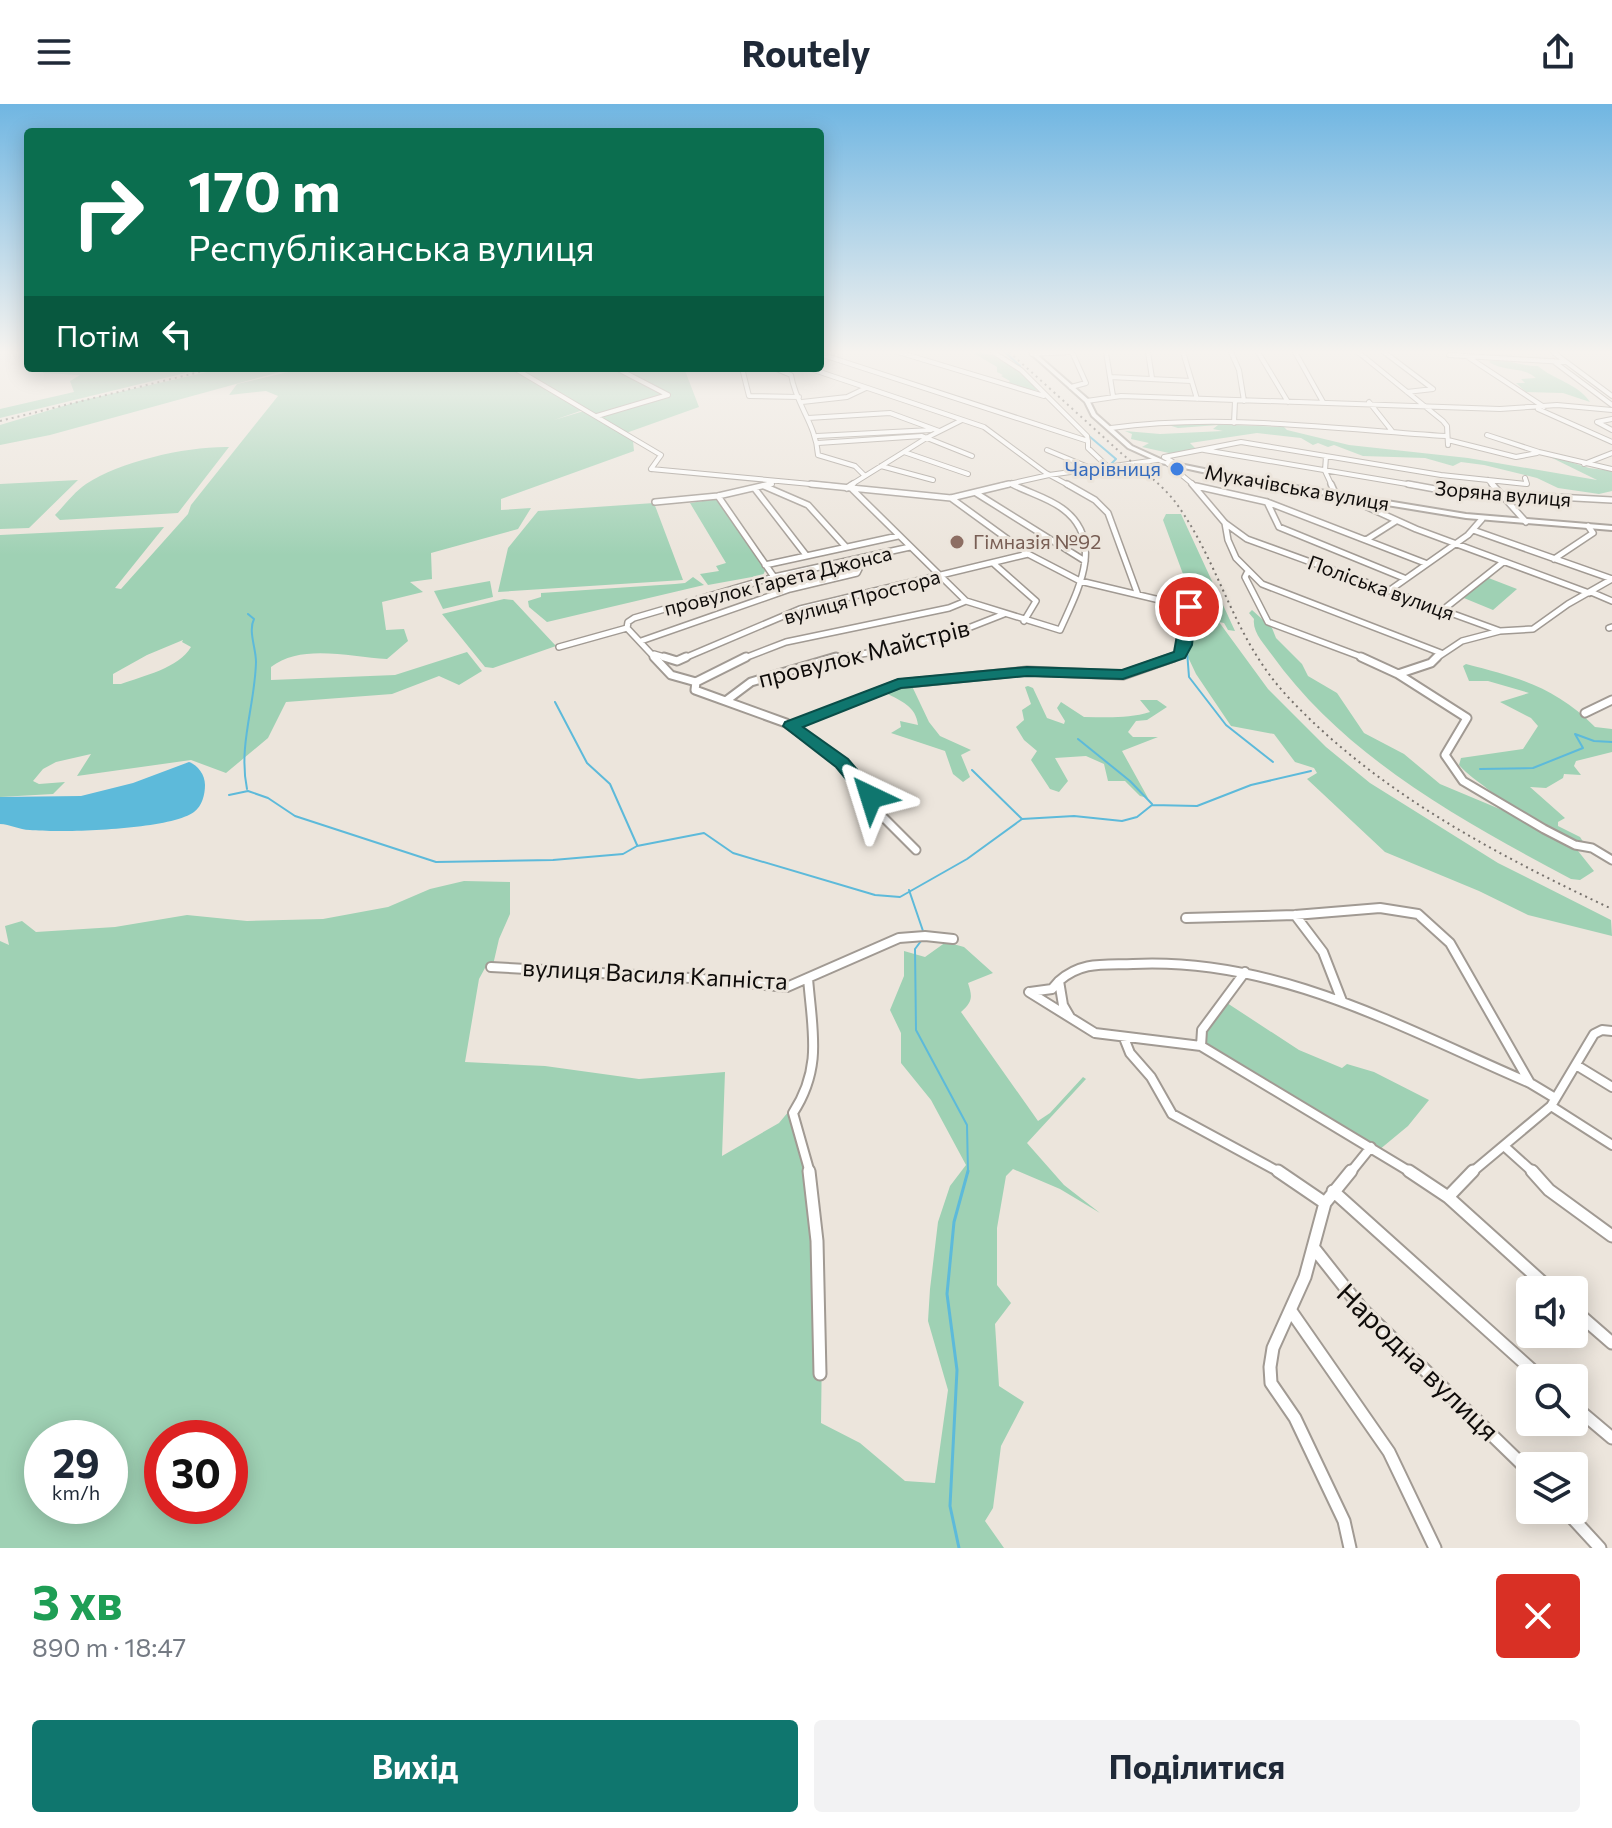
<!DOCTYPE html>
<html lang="uk">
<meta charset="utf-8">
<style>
:root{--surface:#fff;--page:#f2f2f3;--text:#1f2937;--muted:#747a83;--accent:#0f766e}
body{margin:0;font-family:Commissioner,sans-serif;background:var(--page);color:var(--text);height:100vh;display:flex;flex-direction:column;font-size:30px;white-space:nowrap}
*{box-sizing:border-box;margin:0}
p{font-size:26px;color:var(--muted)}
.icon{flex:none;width:44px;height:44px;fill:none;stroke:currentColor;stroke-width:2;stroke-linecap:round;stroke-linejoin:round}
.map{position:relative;height:1444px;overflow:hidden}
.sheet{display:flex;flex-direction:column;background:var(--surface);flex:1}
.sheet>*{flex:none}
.hud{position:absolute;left:24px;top:24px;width:800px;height:244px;border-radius:8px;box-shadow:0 4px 20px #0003;background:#0b6e4f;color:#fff;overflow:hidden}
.buttons{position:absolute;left:1516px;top:1172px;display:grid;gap:16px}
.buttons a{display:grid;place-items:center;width:72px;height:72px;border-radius:8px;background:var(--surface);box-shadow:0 4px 20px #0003;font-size:40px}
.speed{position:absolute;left:24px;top:1316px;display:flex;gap:16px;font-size:40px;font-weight:700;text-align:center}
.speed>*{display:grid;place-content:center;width:104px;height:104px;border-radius:50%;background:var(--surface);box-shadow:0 4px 20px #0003;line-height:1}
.speed small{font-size:20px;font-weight:400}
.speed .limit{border:12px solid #d22;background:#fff;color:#111}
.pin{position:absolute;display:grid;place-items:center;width:68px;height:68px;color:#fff;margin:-34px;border:4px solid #fff;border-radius:50%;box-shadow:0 2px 8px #0007}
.me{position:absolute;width:88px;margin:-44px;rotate:319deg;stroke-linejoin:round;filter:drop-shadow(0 0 6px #0008)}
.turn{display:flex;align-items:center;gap:28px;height:168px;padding:0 32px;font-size:36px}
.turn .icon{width:104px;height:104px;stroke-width:2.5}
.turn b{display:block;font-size:56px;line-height:68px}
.then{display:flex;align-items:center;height:76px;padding:0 32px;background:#0003;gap:16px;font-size:30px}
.round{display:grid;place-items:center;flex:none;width:84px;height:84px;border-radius:8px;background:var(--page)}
.overview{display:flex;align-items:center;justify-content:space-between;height:136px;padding:0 32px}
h1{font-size:48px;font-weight:700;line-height:60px;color:#1e9e55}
.cta{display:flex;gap:16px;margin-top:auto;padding:16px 32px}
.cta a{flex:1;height:92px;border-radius:8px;background:var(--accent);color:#fff;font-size:32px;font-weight:700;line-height:92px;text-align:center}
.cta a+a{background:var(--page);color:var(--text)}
header{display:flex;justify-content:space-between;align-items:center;height:104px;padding:0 32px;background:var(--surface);font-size:36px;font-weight:700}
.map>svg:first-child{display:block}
</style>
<header><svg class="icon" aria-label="menu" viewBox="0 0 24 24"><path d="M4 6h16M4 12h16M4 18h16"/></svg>Routely<svg class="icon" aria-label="share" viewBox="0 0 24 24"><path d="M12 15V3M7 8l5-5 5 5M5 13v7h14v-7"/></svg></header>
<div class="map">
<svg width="1612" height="1444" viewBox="0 0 1612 1444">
<rect width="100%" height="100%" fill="#ece5dc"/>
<!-- green -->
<path fill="#9fd1b4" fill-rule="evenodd" d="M 972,248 C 999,248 1023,265 1037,287 L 1008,279 L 1010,277 L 1001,272 L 1003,271 L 997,268 L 997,263 Z
M 1492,255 C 1510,256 1521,262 1538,262 C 1554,276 1577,279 1590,298 L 1563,289 L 1526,288 L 1516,279 L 1525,279 L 1521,275 L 1536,274 C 1522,262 1504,268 1489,258 Z
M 42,264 L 206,264 L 0,314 L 0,305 L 74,288 L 70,277 L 80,271 L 43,269 Z
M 225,264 L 294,264 L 50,331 L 0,341 L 0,321 L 80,297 Z
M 306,264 L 684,264 L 699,303 L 626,329 L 586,305 L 554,316 L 584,307 L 633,337 L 634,347 L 501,395 L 501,406 L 531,404 L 518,425 L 431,449 L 432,475 L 410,478 L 423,488 L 382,498 L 386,526 L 404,525 L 408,537 L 387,555 C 351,553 301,539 271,563 L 271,576 L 395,571 L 467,548 L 482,567 L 459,581 L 439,572 L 392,590 L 286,598 L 268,634 L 226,669 L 191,656 L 77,672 L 91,650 L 56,658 L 43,665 L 33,677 L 39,680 L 65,678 L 53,690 L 0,693 L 0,431 L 164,423 L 115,484 L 121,485 L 188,410 L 191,401 L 278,292 L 266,287 L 229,291 L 237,280 ZM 183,536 L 182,538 L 191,543 C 179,564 143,572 121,580 L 113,580 L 113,570 L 147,551 Z
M 1159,318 L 1284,323 L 1287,326 L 1349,341 L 1468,354 L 1597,376 L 1542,349 L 1589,364 L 1612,367 L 1612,387 L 1599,390 L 1558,384 L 1537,374 L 1484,361 L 1461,358 L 1453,362 L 1425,354 L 1363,352 L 1334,341 L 1328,343 L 1318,339 L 1313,341 L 1301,334 L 1257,329 L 1190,339 L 1198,347 L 1178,351 L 1142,343 L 1149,339 L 1131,335 L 1132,330 L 1125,327 L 1160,330 L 1223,327 L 1213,325 L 1218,321 L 1178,324 Z
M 229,343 L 178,409 L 60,416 L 55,411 C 65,401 74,388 86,380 C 121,357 188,342 229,343 Z
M 78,376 L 29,424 L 0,425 L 0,380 Z
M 716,395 L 760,458 L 765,467 L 763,471 L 708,481 L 700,470 L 719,467 L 716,462 L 726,459 L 690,399 Z
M 654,399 L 683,476 L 498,488 L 508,444 L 538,407 Z
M 1166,410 L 1181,410 L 1235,527 L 1228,526 L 1224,519 L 1219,518 L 1268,585 L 1326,643 L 1370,679 L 1498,759 L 1611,816 L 1612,832 L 1528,811 L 1479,787 L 1385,748 L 1307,675 L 1317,669 L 1314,664 L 1295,658 L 1274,630 L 1231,622 L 1196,570 L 1188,553 L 1191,519 L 1210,516 L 1193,517 L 1193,497 L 1163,416 Z
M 693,473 L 704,481 L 547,518 L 529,503 L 528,497 L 541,493 L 541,489 L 675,480 L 685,479 Z
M 1486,473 L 1517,485 L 1493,506 L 1459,492 Z
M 490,477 L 493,493 L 443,505 L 434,487 Z
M 504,495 L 513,496 L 556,542 L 493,564 L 485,563 L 442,510 Z
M 1252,506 L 1272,524 L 1276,534 L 1302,560 L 1308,572 L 1337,589 L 1364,629 L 1404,650 L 1440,680 L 1514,711 C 1500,689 1476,680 1459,661 L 1461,654 L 1523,645 L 1538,622 L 1531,614 L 1500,598 L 1529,589 L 1488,577 L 1469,577 L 1463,562 L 1466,560 C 1520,574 1555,583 1595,623 L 1612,625 L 1612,648 L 1576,657 L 1574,662 L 1581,671 L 1564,670 L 1563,674 L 1546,684 L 1530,683 L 1565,714 L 1558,718 L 1558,722 L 1580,733 L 1584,739 L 1579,740 L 1578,747 L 1594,767 L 1580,776 L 1571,775 C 1462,717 1345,653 1272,551 C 1265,541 1252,528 1254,515 L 1249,509 Z
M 911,580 L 929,618 L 940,632 L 971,646 L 961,651 L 970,673 L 963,678 L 953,670 L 945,647 L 891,629 L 901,623 L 900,617 L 918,621 C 916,602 901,597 886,589 Z
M 1028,582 L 1033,584 L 1047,614 L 1064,620 L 1065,617 L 1057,604 L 1061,598 L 1084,613 C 1105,613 1128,615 1150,608 L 1140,596 L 1157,596 L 1167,603 L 1147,616 L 1136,617 L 1128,628 L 1133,633 L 1158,633 L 1122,647 L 1148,694 L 1140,692 L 1125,677 L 1108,677 L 1104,660 L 1086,652 L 1055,654 L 1068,677 L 1059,688 L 1050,685 L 1031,656 L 1037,647 L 1024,636 L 1016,623 L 1024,616 L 1022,606 L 1031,600 L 1025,583 Z
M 464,777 L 510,778 L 510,810 L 499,835 L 493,861 L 485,864 L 479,875 L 465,958 L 545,962 L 639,975 L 725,968 L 722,1052 L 779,1019 L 799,995 L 796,1010 L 806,1043 L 822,1240 L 821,1319 L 860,1339 L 905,1377 L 935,1379 L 948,1286 L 928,1217 L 930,1185 L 938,1118 L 950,1082 L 966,1061 L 931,996 L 901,959 L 901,929 L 890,906 L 904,872 L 904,847 L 925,853 L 946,838 L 964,843 L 993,869 L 968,879 C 973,894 972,898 961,908 L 1038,1017 L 1050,1009 L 1083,973 L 1086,975 L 1027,1039 L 1064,1081 L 1100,1109 L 1060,1085 L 1013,1065 L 1006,1072 L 997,1124 L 997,1181 L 1011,1199 L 995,1220 L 999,1282 L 1024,1298 L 1001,1342 L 993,1404 L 985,1417 L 1004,1444 L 0,1444 L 0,837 L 9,841 L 5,822 L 22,817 L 36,828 L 115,823 L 187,811 L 247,817 L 323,815 L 388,803 L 430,785 ZM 42,1334 L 110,1334 L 110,1402 L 42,1402 ZM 162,1334 L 230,1334 L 230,1402 L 162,1402 Z
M 1227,899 L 1299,946 L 1342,964 L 1347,960 L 1374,968 L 1429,996 L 1408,1022 L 1379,1046 L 1206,942 L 1201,937 L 1203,926 Z"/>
<!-- water -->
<path fill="#5dbada" d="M 189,658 C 198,661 205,671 205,681 C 205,691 202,702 194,708 C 170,726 61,729 30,726 C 19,726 10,720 0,720 L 0,693 L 81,692 L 133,679 Z"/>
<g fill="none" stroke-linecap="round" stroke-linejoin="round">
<!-- stream-far1 -->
<path stroke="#5dbada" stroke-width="2" d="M 1005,248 L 1020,262
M 1089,332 L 1116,355 L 1111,360
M 1187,547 L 1189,573 L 1226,621 L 1273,658
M 555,598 L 587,659 L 610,680 L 637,741
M 1078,635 L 1130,677 L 1152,700
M 1480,665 L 1533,664 L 1583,644 L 1575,630 L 1594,637 L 1612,638
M 972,666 L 1022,715
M 247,685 C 238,642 255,601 256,558 C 256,544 248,527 254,515 L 248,510
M 229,691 L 248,687 L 268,694 L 295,712 L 436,758 L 553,756 L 623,750 L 637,742 L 704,729 L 733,749 L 875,791 L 900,793 L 967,755 L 1022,715 L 1074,712 L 1122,717 L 1137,713 L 1152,701 L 1197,702 L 1251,681 L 1311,667
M 909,786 L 923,827
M 921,837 L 915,845 L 916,926 L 967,1021 L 968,1069"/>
<!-- stream -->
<path stroke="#5dbada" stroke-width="3" d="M 959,1444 L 950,1402 L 957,1266 L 947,1190 L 954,1118 L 968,1067"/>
<!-- street-far4 casing -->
<g stroke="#a19a93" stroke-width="6">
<path id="street-far4" d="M 898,248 L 1044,292
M 993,248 L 1021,266 L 1087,332 L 1088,337
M 1106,248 L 1113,292
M 1148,248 L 1152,274
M 1183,248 L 1197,295
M 1231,248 L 1239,266 L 1244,297
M 1258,248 L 1288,298
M 1295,248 L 1323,298
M 1358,248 L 1443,317 L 1447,322 L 1448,341
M 1384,248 L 1433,285 L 1407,288
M 1553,248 L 1612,292
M 820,250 L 1088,337 L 1088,344 L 1107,362
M 1032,250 L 1069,248
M 1449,251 L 1564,258
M 1468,253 L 1544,303
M 1553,257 L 1612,301
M 514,264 L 661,351 L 651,365
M 616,264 L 668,291
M 742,264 L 749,292 L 799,293
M 774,264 L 791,271 C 796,301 816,320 818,351 L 855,362 L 865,372
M 808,264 L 984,323 L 1046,369 L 1070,382
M 1110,273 L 1191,277
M 1071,283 L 1086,279 L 1072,248
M 1087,297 L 1121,292 L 1500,305 L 1557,301 L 1612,306
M 802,298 L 847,293 L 866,284
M 1369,298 L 1392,327
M 1538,305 L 1612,338
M 597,312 L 668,291
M 808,314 L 890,309 L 939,327
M 1612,315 L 1597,318 L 1612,326
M 1234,319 L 1235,297
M 1111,324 C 1221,309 1335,325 1446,332
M 1487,331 L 1539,348 L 1612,365
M 817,332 L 931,326
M 1448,336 L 1516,353 L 1537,349
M 818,339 L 922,332 L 972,352
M 1047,346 L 1088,363
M 1204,346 L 1419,382
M 904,348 L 968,370
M 1326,352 L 1325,367 L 1332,382
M 1167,359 L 1195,382
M 1584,360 L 1612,349
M 881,362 L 933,376
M 1180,362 L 1164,353 L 1241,338 L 1441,371 L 1527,380 L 1525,374
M 651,365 L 832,382
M 1488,376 L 1494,382
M 1011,380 L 1016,382
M 761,382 L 772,380
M 849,382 L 928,333 L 962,316
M 1000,382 L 1049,371 L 1157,356"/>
</g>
<!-- street-far3 casing -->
<g stroke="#a19a93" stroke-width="8">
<path id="street-far3" d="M 811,380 L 951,394 L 1009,380
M 1067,380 L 1095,396 L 1108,409 L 1138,491
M 1192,380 L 1225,419 L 1247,435 L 1500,527 L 1533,525 L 1568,500 L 1612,475
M 1331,380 L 1336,391
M 1408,380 L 1446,387 L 1612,396
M 1492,380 L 1526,418
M 764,382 L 808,401 L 846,443
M 1196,382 L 1267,398 L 1425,459
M 847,384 L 853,380
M 755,385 L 806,451
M 852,385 L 966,497 L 1060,526 C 1077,488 1106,437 1063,405 C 1049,394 1029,389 1012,380
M 976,389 L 1085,457
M 718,392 L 774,473
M 1343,392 L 1416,425 L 1589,489
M 951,394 L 1028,450 L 1080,477 L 1189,503 L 1185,541 L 1180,551 L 1168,555
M 655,398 L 718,392 L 770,380
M 1267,398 L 1279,423 L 1404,474
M 1225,419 L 1228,436 L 1236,454 L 1262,480 L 1441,549
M 1473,426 L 1612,475
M 1366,436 L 1396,417
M 1554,455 L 1593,429 L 1588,422
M 993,459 L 1036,497 L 1024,517
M 765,461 L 898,432
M 1247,469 L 1245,473 L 1268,518 L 1367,555
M 1390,486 L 1468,431 L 1482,415
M 1591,488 L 1612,497
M 1444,505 L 1502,459
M 627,524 L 656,555
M 1609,524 L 1612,523
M 641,537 L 790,485 L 857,469 L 859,465 L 852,456
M 559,543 L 627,524 L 628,518 L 634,514 L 774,473 L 910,443
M 654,550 L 671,555
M 682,555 L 800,505 L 1028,450
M 742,555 L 786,538 L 949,504 L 966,497
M 829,555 L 900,544 L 958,528 L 1004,510
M 1435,555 L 1462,537 L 1500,527"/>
</g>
<!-- street-far2 casing -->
<g stroke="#a19a93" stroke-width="11">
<path id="street-far2" d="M 654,553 L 671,571 L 696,578 L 695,586 L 786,619 L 842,659 L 871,693 L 878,708 L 916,746
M 664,553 L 677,557 L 686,553
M 1361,553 L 1398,570 L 1467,614 L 1445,651 L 1463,677 L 1544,725 L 1575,741 L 1592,744 L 1612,756
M 1398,570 L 1431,559 L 1437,553
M 696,578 L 746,553
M 727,596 L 751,578 L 836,553
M 1585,609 L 1612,596
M 791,622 L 898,580 L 1027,567 L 1123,571 L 1174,553"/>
</g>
<!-- street-far1 casing -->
<g stroke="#a19a93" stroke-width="12">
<path id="street-far1" d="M 1295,811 L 1323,848 L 1342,897
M 1186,814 L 1295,811 L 1380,804 L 1418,810 L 1450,839 L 1530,979 L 1555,994
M 491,863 L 691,874 L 787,883 L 899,834 L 925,832 L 953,835
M 808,874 C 812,926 823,963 793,1009 L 810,1069
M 1029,888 L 1095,929 L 1201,942 L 1412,1069
M 1030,888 L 1052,885 L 1059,877
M 1070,913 L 1063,901 L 1059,877 C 1082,857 1104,861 1133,860 C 1277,853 1402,924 1530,979
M 1124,934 L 1130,949 L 1151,973 L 1172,1010 L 1281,1069
M 1201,942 L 1202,926 L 1245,868
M 1576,961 L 1612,983
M 1551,1002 L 1612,1041
M 1504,1042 L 1534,1069
M 1350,1069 L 1371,1043
M 1471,1069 L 1551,1002 L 1594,930 L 1602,926 L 1612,927"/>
</g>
<!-- street casing -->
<g stroke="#a19a93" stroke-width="15">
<path id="street" d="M 809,1067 L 817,1137 L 820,1270
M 1278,1067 L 1325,1099
M 1409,1067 L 1448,1093 L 1551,1186
M 1532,1067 L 1549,1086 L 1612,1132
M 1333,1087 L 1541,1274
M 1448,1093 L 1473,1067
M 1313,1143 L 1362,1205 L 1530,1368
M 1574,1206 L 1612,1239
M 1291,1207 L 1389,1348 L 1435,1444
M 1574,1302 L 1612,1334
M 1565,1406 L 1600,1444
M 1350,1444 L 1344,1417 L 1295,1314 L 1271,1279 L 1270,1263 L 1273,1244 L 1305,1173 L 1325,1099 L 1351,1067"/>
</g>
<!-- secondary casing -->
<g stroke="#a19a93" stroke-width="4">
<path id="secondary" d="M 1029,248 L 1034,248 L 1089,296 L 1096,310 L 1132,342 L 1165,357 L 1253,375 L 1466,410 L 1612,422 L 1612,426 L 1466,414 L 1253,379 L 1161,359 L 1128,344 L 1092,312 L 1085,298 Z"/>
</g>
<!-- street-far4 -->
<use href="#street-far4" stroke="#fff" stroke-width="4"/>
<!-- street-far3 -->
<use href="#street-far3" stroke="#fff" stroke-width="5"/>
<!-- street-far2 -->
<use href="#street-far2" stroke="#fff" stroke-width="7"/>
<!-- street-far1 -->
<use href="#street-far1" stroke="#fff" stroke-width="8"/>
<!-- street -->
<use href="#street" stroke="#fff" stroke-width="11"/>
<!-- secondary -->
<use href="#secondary" fill="#fff" fill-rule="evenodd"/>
<!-- rail -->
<path stroke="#77726d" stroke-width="2" stroke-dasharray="2 4" stroke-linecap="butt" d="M 1009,248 C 1047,282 1085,316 1122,350 C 1140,365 1162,380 1176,399 C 1221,461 1232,533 1288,593 C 1377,688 1495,750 1612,805
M 0,317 L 216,264"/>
</g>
<!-- sky -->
<linearGradient id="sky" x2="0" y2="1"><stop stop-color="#70b6e2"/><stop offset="0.55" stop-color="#f6f3ef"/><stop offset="1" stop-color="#f6f3ef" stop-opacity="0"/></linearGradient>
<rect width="1612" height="451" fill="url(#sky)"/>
<!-- route -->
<path fill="#0f766e" stroke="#0a4d48" stroke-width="2" d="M 1189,499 L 1196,503 L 1192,541 L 1185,554 L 1123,575 L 1027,572 L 901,584 L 803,623 L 848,655 L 877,689 L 880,693 L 877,698 L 865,698 L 836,663 L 783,622 L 785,618 L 898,575 L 1027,563 L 1122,566 L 1174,548 L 1182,503 Z"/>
<!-- markers -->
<circle fill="#3f7fe0" stroke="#ece5dc" stroke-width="3" cx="1177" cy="365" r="8"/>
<circle fill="#8d6e63" stroke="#ece5dc" stroke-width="3" cx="957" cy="438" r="8"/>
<g text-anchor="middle" stroke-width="6" stroke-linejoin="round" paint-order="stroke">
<!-- far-shop labels -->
<g font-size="20" fill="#366cbe" stroke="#ece5dc" text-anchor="end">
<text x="1161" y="372">Чарівниця</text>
</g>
<!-- far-street labels -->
<g font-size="20" fill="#0f0c0a" stroke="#ece5dc">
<text transform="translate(1297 384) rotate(10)" y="7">Мукачівська вулиця</text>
<text transform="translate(1503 390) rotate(5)" y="7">Зоряна вулиця</text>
<text transform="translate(778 477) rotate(-14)" y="7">провулок Гарета Джонса</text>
<text transform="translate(1381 484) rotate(20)" y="7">Поліська вулиця</text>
<text transform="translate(862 493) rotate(-15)" y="7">вулиця Простора</text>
</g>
<!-- far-education labels -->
<g font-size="20" fill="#785e54" stroke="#ece5dc" text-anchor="start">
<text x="973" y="445">Гімназія №92</text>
</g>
<!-- street labels -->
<g font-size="24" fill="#0f0c0a" stroke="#ece5dc">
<text transform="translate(864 550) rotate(-14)" y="8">провулок Майстрів</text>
<text transform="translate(655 871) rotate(3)" y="8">вулиця Василя Капніста</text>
</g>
<!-- near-street labels -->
<g font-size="28" fill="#0f0c0a" stroke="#ece5dc">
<text transform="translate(1418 1258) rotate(44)" y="10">Народна вулиця</text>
</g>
</g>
</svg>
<div class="buttons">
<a><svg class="icon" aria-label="sound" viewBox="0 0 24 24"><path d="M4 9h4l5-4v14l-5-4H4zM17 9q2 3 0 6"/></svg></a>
<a><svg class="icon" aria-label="search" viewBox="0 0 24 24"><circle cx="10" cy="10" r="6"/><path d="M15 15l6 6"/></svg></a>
<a><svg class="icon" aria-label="layers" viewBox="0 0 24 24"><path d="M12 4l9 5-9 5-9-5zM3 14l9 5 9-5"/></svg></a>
</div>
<div class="speed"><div>29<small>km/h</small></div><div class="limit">30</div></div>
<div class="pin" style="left:1189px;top:503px;background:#d93025"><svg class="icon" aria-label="arrive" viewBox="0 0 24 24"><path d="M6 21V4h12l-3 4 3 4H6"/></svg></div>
<svg class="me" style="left:871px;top:693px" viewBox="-20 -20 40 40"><path d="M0-17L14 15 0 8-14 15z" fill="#0f766e" stroke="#fff" stroke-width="4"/></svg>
<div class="hud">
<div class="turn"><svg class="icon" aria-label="right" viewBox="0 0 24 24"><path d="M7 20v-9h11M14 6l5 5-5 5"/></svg><div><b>170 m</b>Республіканська вулиця</div></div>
<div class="then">Потім<svg class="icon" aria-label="left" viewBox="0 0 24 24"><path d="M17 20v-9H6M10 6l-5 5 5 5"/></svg></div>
</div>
</div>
<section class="sheet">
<div class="overview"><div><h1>3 хв</h1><p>890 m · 18:47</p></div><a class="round" style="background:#d93025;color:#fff"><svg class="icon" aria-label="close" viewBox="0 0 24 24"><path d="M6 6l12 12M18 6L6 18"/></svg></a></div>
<div class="cta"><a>Вихід</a><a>Поділитися</a></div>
</section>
